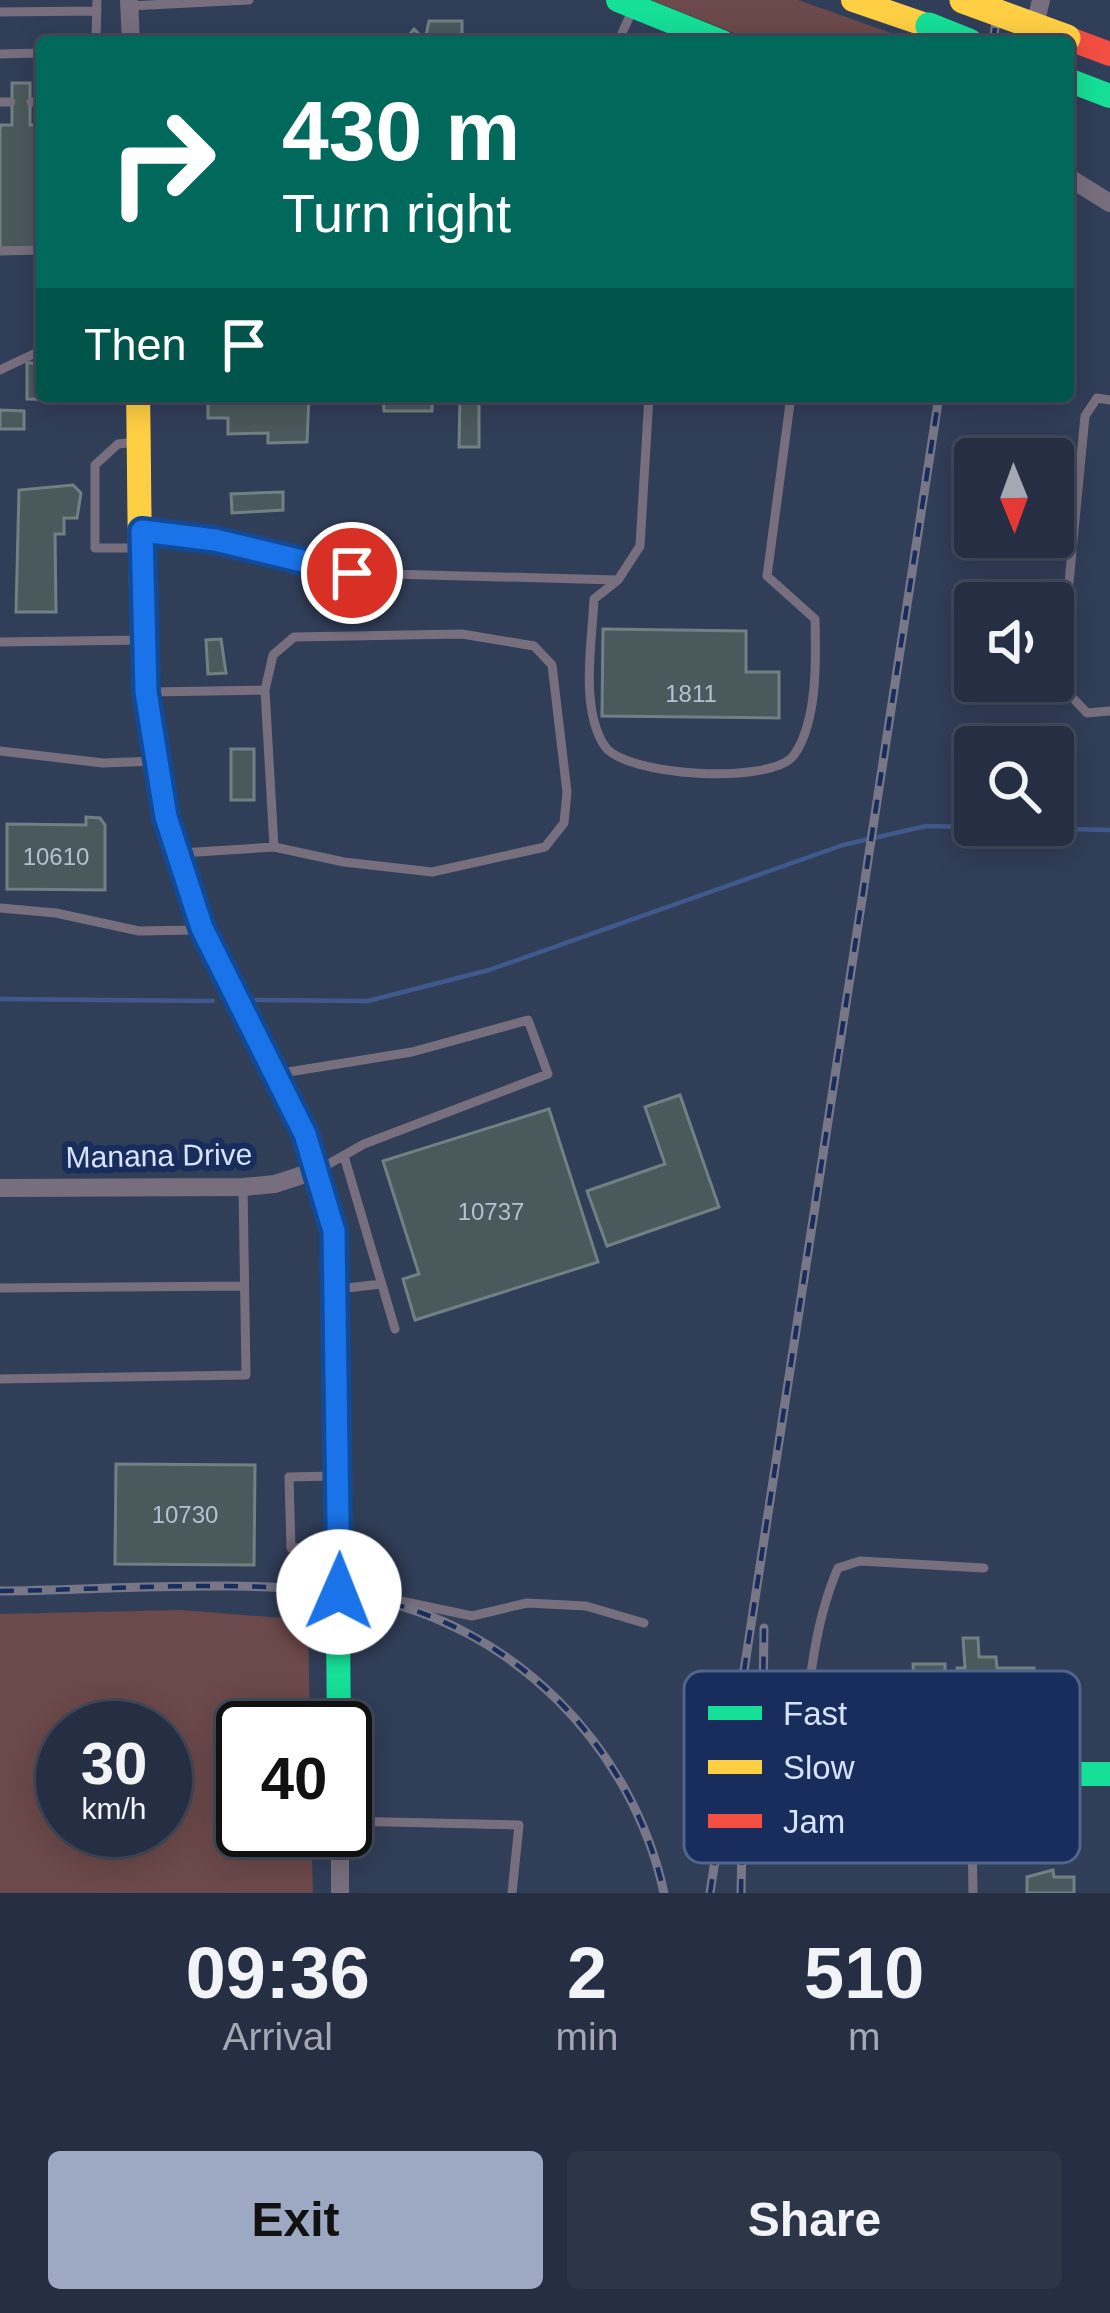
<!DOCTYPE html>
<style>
:root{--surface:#252e42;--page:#2d3649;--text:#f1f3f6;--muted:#a3a8b2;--line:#424a5b;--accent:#9da9c2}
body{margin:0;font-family:Arial,sans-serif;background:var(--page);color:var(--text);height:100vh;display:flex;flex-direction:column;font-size:45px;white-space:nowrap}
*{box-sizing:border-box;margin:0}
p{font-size:39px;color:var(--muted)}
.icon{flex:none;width:66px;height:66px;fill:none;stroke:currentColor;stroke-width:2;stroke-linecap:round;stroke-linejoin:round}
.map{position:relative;height:1893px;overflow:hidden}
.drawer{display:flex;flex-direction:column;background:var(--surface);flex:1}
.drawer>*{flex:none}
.guide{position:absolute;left:36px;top:36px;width:1038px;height:366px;border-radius:12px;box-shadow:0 6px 30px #0003,0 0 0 3px var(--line);background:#00695c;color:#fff;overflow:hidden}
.needle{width:78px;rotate:179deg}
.controls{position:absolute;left:954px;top:438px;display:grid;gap:24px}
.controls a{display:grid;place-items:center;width:120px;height:120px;border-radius:12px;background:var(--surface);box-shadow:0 6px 30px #0003,0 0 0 3px var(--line);font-size:60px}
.speed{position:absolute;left:36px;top:1701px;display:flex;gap:24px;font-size:60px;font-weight:700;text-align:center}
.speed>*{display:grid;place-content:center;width:156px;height:156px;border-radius:50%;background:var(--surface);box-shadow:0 6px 30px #0003,0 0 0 3px var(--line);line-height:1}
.speed small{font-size:30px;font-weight:400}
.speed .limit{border:6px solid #111;border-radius:18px;background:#fff;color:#111}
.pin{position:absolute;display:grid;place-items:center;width:102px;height:102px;color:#fff;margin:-51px;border:6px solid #fff;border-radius:50%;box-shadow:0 3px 12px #0007}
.me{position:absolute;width:132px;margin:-66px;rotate:1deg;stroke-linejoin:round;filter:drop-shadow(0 0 9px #0008)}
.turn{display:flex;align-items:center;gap:42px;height:252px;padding:0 48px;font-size:54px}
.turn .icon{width:156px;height:156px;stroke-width:2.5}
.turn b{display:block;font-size:84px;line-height:102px}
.then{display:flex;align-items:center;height:114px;padding:0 48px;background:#0003;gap:24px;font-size:45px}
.eta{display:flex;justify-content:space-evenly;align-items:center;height:204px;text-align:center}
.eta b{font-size:72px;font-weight:800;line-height:84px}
.primary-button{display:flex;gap:24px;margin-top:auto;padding:24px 48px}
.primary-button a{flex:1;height:138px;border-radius:12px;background:var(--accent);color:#111;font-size:48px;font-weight:800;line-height:138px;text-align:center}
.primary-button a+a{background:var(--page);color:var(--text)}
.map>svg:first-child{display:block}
</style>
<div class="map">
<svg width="1110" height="1893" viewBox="0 0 1110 1893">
<rect width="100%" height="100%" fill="#313e58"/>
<!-- green -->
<path fill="#6c494a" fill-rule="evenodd" d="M 651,0 L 798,0 L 894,34 L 892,42 L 757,42 Z
M 181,1610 L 308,1620 L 310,1728 L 243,1728 L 243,1830 L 311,1830 L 313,1893 L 0,1893 L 0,1614 ZM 63,1728 L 165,1728 L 165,1830 L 63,1830 Z"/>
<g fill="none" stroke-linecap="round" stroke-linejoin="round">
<!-- stream -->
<path stroke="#40598c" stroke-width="4.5" d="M 0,999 L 213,1001
M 255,1000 L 368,1001 L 489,970 L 843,845 L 926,826 L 1110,830"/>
</g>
<!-- building -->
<path fill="#4a595b" stroke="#718183" stroke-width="3" d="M 429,21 L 462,21 L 462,42 L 404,41 L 414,29 L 425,40 Z
M 12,83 L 30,83 L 30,125 L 42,125 L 42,248 L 0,248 L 0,130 L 1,125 L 12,125 Z
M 27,363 L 42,363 L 42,396 L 75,400 L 27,399 Z
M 208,396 L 309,396 L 307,442 L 268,443 L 268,433 L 228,434 L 228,418 L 208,418 Z
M 383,396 L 432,396 L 432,411 L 384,411 Z
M 460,396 L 479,396 L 479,447 L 459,447 Z
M 0,410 L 24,411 L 24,429 L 0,429 Z
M 73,485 L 81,493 L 77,518 L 64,518 L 64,534 L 55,534 L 56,612 L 16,612 L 19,490 Z
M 283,492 L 283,510 L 232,513 L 231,494 Z
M 603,629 L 746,631 L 746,672 L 779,672 L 779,718 L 602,716 Z
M 221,639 L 226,673 L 208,674 L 206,640 Z
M 231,749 L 254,749 L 254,800 L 231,800 Z
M 86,817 L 100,818 L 105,825 L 105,890 L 7,889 L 7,824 L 86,825 Z
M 680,1095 L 719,1207 L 607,1246 L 587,1191 L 665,1164 L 645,1107 Z
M 549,1109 L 598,1262 L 415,1320 L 403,1279 L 419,1274 L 383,1161 Z
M 116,1464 L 255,1465 L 254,1565 L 115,1564 Z
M 963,1638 L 978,1638 L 979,1657 L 996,1657 L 997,1668 L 1034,1668 L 1035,1724 L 994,1725 L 995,1744 L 965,1744 L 964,1725 L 896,1726 L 895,1686 L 914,1686 L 913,1664 L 945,1664 L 945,1685 L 957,1685 L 957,1668 L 965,1668 Z
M 1053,1870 L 1054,1877 L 1074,1877 L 1074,1893 L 1027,1893 L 1027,1877 Z"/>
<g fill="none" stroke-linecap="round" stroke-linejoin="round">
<!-- lane -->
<path stroke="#786f7e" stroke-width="9" d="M 129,6 L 249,0
M 0,12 L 97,11
M 96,42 L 97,0
M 618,42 L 632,11
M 0,54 L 42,53
M 0,102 L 11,102
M 31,102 L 42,101
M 0,251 L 42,250
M 0,370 L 42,350
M 649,396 L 640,546 L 618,580 L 594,599 C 592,642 580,707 604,745 C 623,777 773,785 794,755 C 818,721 816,658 815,619 L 767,576 L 791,396
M 1110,400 L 1097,398 L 1085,416 L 1068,593 L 1072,697 L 1087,713 L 1110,711
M 142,531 L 215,540 L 352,573 L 617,580
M 136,548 L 95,548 L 95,465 L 118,444 L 137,442
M 0,642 L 143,640
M 151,692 L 265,690
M 0,751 L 103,763 L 156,761
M 182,853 L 274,847 L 344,862 L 432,872 L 545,847 L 564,823 L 567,792 L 552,665 L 534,646 L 462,634 L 294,637 L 273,655 L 265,690 L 274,847
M 0,908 L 56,913 L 139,931 L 197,930
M 276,1074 L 412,1052 L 528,1020 L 548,1074 L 364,1144 L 318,1170
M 344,1156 L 395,1329
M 0,1288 L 244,1286
M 339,1289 L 381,1284
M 0,1379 L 246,1375 L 243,1187
M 332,1476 L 289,1477 L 291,1548 L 335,1546
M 339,1588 L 472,1616 L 527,1603 L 586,1606 L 644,1623
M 803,1771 C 807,1703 811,1630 838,1568 L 860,1561 L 984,1568
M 971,1779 L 973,1893
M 345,1821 L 519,1825 L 512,1893"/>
<!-- street -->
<path stroke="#786f7e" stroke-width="18" d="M 129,0 L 131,42
M 1031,42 L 1041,0
M 1068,177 L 1110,203
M 0,1188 L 243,1187 L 275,1184 L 317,1170
M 340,1830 L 340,1893"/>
<!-- fast -->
<path stroke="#16e098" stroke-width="24" d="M 618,0 L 722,42
M 1068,80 L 1110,96
M 278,1079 L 305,1134 L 334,1231 L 339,1728
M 784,1789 L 803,1776 L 820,1774 L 1110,1774"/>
<!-- slow -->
<path stroke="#ffcf43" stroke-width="24" d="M 853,0 L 929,26
M 138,396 C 141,535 135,681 166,818 C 188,911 235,995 278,1079"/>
<!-- jam -->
<path stroke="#f24e42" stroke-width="24" d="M 1067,38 L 1110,54"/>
<!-- rail casing -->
<g stroke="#778" stroke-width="9">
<path id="rail" d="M 993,42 L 999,0
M 0,1591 C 110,1590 259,1577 364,1597 C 513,1625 632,1746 664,1893
M 710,1893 L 939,396
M 741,1893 L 742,1841 L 763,1696 L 764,1628"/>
</g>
<!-- rail -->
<use href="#rail" stroke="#182d5c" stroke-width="4.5" stroke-dasharray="14" stroke-linecap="butt"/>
<!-- fast-bridge -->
<path stroke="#16e098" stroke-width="27" d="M 929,26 L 969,42"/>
<!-- slow-bridge -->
<path stroke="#ffcf43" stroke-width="27" d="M 963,0 L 1067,38"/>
</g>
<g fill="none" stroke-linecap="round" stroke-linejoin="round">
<!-- route casing -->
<g stroke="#114b97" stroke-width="30">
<path id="route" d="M 339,1592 L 334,1231 L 305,1134 L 202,928 L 166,817 L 146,692 L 142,531 L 215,540 L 352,573"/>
</g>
<!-- route -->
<use href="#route" stroke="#1a73e8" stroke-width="21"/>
</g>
<g text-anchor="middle" stroke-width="12" stroke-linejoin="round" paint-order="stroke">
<!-- number labels -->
<g font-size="24" fill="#b4c0d3">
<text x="691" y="702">1811</text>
<text x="56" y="865">10610</text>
<text x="491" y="1220">10737</text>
<text x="185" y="1523">10730</text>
</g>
<!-- street labels -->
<g font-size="30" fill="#d7e3fb" stroke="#182d5c">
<text transform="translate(159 1156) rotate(-1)" y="10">Manana Drive</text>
</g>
</g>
<!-- legend -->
<rect x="684" y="1671" width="396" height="192" rx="18" fill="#182d5c" stroke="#51648c" stroke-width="3"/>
<rect x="708" y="1706" width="54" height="14" fill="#16e098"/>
<rect x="708" y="1760" width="54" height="14" fill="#ffcf43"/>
<rect x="708" y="1814" width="54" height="14" fill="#f24e42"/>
<g font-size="33" fill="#d7e3fb">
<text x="783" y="1725">Fast</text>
<text x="783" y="1779">Slow</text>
<text x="783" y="1833">Jam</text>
</g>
</svg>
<div class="controls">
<a><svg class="needle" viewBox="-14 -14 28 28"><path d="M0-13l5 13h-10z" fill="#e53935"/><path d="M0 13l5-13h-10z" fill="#a3a8b2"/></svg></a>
<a><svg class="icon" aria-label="sound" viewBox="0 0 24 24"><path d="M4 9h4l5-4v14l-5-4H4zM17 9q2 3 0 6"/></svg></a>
<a><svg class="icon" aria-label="search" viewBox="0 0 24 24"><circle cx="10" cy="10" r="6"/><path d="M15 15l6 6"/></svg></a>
</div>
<div class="speed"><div>30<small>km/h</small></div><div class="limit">40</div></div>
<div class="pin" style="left:352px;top:573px;background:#d93025"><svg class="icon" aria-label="arrive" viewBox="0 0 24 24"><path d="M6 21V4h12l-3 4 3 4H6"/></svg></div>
<svg class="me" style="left:339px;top:1592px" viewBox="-20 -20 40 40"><circle r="19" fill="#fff"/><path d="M0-13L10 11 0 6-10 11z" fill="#1a73e8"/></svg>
<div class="guide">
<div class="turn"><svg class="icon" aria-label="right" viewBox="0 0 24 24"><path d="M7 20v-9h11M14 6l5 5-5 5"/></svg><div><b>430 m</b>Turn right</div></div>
<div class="then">Then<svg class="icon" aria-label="arrive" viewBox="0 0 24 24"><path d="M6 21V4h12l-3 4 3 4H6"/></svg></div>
</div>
</div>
<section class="drawer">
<div class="eta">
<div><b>09:36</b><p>Arrival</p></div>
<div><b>2</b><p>min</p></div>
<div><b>510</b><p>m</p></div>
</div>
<div class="primary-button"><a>Exit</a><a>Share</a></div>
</section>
